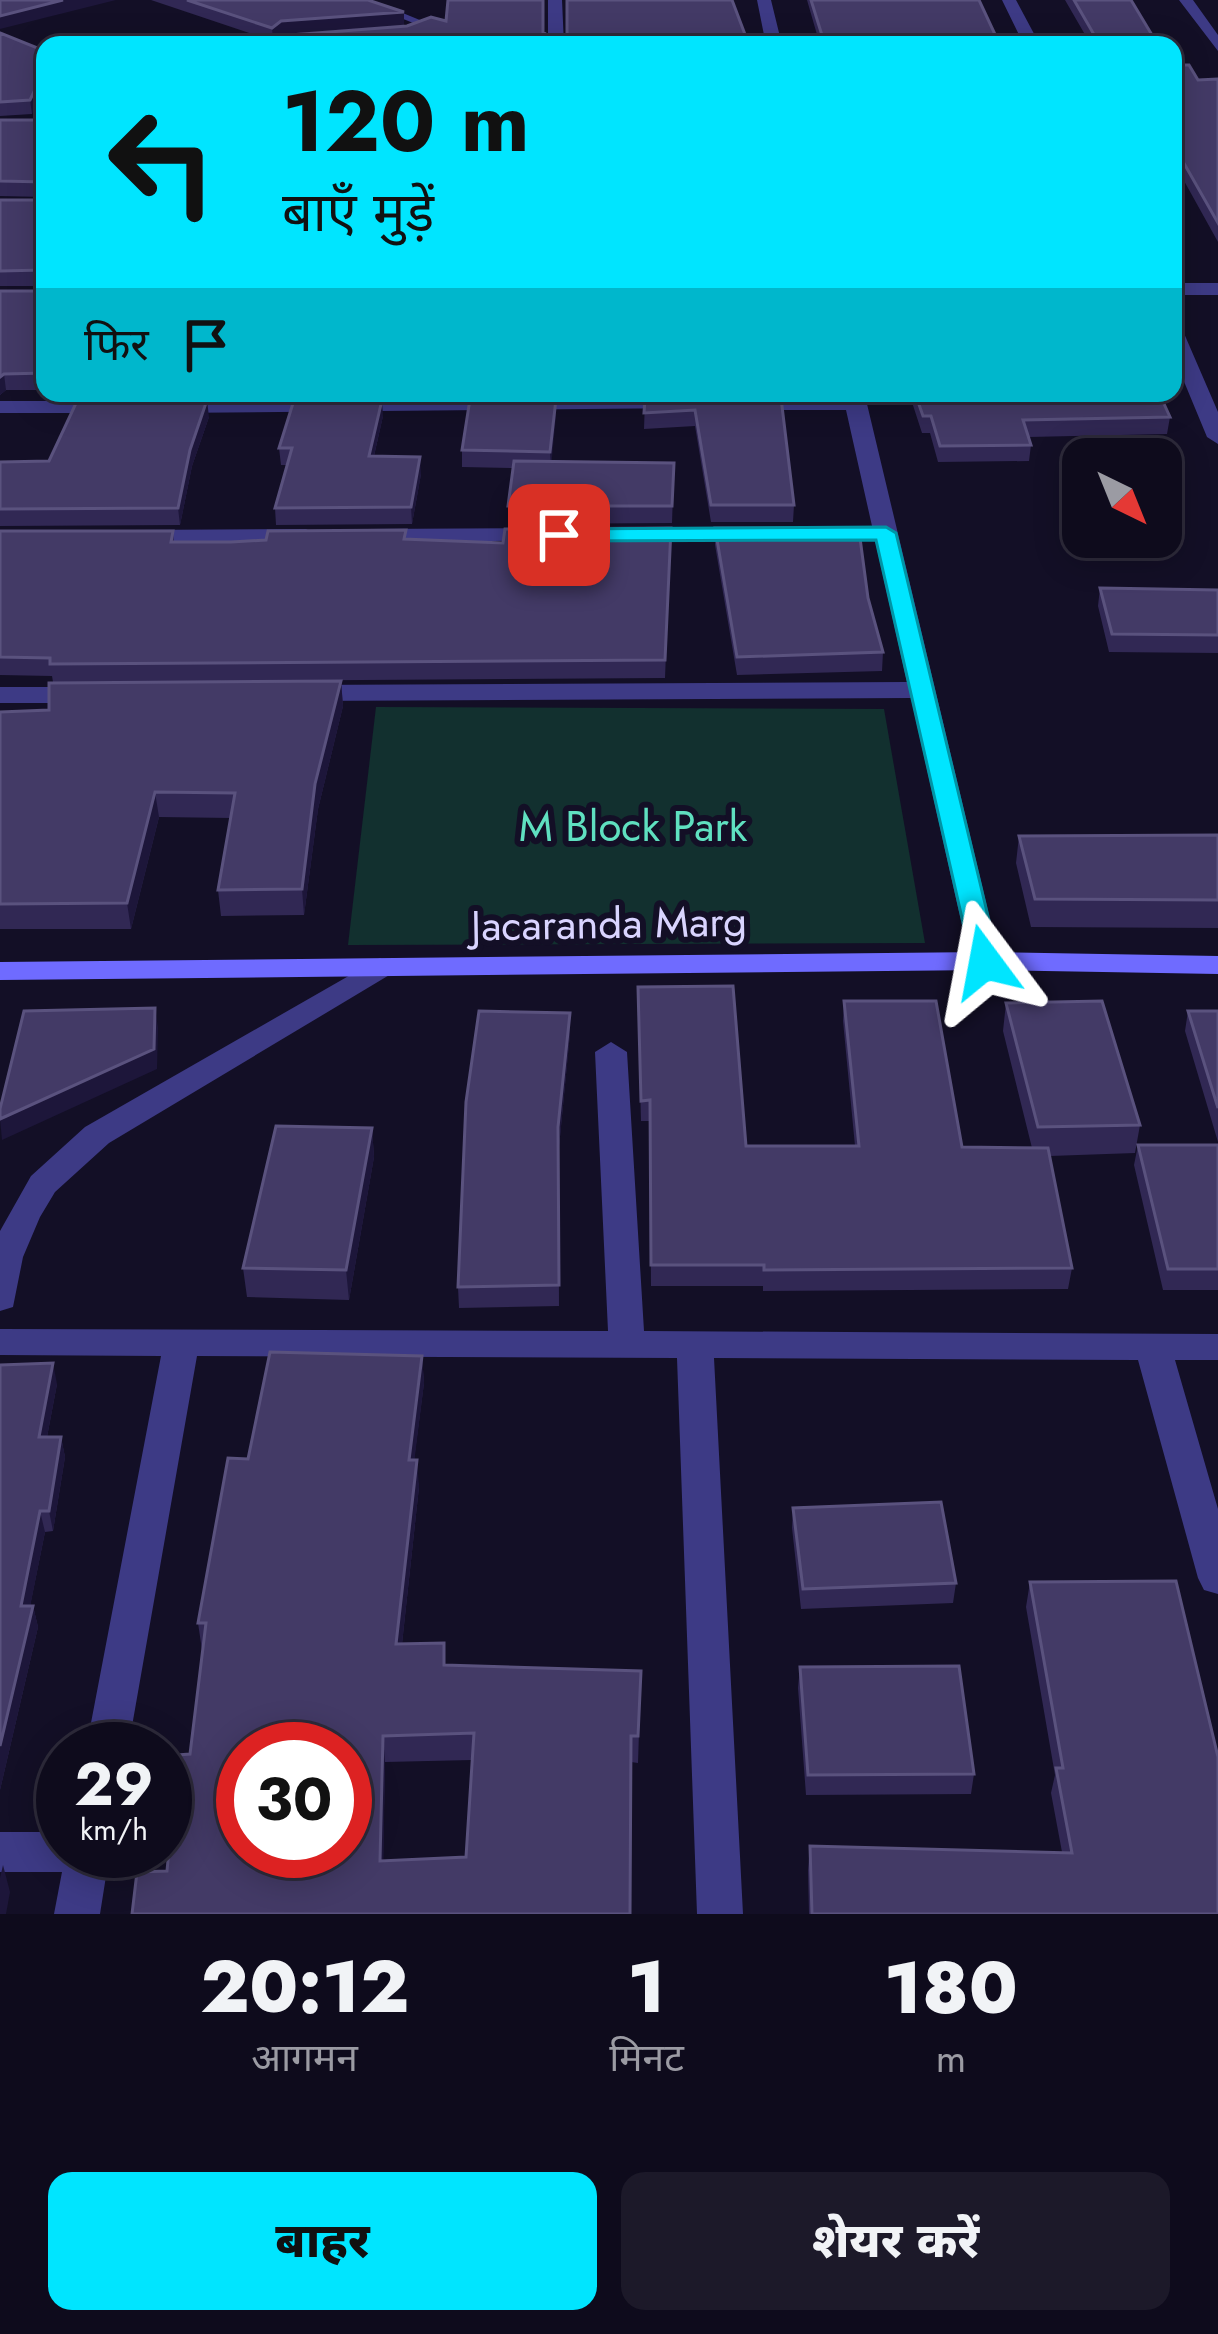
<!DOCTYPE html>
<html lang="hi">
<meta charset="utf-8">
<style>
:root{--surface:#0e0b1c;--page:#1c1929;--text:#f1f3f6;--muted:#9b9ba3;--line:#2e2b3b;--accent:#00e5ff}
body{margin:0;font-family:Jost,"Noto Sans Devanagari",sans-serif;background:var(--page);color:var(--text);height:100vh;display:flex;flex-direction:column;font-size:45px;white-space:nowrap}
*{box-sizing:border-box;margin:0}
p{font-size:39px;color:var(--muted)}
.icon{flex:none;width:66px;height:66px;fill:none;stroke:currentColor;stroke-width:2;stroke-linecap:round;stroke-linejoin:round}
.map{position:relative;height:1914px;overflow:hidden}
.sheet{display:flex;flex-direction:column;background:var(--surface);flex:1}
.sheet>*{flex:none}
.guide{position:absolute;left:36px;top:36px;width:1146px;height:366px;border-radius:24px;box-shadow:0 6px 30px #0003,0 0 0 3px var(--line);background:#00e5ff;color:#111;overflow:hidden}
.needle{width:78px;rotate:137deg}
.tools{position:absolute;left:1062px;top:438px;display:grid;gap:24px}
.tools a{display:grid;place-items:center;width:120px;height:120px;border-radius:24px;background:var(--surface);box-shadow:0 6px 30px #0003,0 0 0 3px var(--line);font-size:60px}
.speed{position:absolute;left:36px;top:1722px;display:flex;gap:24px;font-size:60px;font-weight:700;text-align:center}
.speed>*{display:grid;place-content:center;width:156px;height:156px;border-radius:50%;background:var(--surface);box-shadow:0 6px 30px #0003,0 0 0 3px var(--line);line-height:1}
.speed small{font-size:30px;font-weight:400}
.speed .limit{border:18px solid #d22;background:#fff;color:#111}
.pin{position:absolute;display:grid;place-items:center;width:102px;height:102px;color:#fff;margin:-51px;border-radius:24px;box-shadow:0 6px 18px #0006}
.me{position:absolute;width:132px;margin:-66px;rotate:347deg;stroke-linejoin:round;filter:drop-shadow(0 0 9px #0008)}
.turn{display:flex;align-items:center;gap:42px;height:252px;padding:0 48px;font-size:54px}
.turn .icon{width:156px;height:156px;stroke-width:2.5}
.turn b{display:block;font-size:84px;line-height:102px}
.then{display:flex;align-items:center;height:114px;padding:0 48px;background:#0003;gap:24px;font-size:45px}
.eta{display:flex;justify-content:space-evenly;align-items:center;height:204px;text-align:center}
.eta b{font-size:72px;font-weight:800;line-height:84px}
.primary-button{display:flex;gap:24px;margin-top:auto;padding:24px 48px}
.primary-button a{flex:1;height:138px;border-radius:24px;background:var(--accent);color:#111;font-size:48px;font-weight:800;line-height:138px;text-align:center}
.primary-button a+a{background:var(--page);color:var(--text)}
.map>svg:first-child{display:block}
</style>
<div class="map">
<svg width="1218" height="1914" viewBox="0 0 1218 1914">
<rect width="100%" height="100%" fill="#130f26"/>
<!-- green -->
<path fill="#12302f" d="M 376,707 L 884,709 L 925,943 L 348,945 Z"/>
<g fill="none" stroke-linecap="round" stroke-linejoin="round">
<!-- lane -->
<path fill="#3d3a85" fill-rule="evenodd" d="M 357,0 L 371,0 L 432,25 L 406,34 L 406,30 L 418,25 Z
M 319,36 L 323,41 L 282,44 L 277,41 Z"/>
<!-- street -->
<path fill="#3d3a85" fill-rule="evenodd" d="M 548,0 L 562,0 L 564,45 L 548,45 Z
M 757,0 L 771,0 L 782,45 L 766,45 Z
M 1002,0 L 1016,0 L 1040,45 L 1024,45 Z
M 1179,0 L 1193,0 L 1218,35 L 1218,51 Z
M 1173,283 L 1218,283 L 1218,295 L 1173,295 Z
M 1173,325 L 1183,331 L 1218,412 L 1218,444 L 1207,437 L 1173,355 Z
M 842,393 L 864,393 L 867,404 L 1000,961 L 996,968 L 974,968 L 970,961 L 911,698 L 300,701 L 287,693 L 300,685 L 907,682 L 875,540 L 630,542 L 618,535 L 630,528 L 872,526 L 846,410 L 744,410 L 733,404 L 744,398 L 844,398 Z
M 684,398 L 691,400 L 691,408 L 168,413 L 157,407 L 168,401 Z
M 0,401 L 114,401 L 125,407 L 114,413 L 0,413 Z
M 546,528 L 554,530 L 554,540 L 366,543 L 354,536 L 366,529 Z
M 306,529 L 318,536 L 314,541 L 132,544 L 120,537 L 132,530 Z
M 0,687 L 90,687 L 103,695 L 90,703 L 0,703 Z
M 380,958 L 395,967 L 391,974 L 109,1143 L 55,1192 L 40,1217 L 23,1257 L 13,1307 L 0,1311 L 0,1231 L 31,1176 L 85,1127 Z
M 611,1042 L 627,1052 L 644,1331 L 1218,1334 L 1218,1360 L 1175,1360 L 1218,1509 L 1218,1594 L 1204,1590 L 1198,1578 L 1138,1360 L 714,1358 L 743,1914 L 697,1914 L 677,1358 L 197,1356 L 128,1749 L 86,1749 L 161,1356 L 0,1355 L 0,1329 L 608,1331 L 595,1052 Z
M 0,1832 L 63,1832 L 63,1851 L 110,1851 L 100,1914 L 54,1914 L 62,1872 L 0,1872 Z"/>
<!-- secondary -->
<path fill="#6f6bff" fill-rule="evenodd" d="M 985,952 L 1218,956 L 1218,974 L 985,970 L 0,980 L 0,962 Z"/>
</g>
<!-- wall -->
<path fill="#312854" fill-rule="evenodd" d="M 151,0 L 368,0 L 404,25 L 282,34 L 273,41 Z
M 566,0 L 753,0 L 732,0 L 749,45 L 291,45 L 290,35 L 407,26 L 446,21 L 544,32 L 548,36 L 567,35 Z
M 807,0 L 979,0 L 1000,45 L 820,45 Z
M 1065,0 L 1131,0 L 1158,45 L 1091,45 Z
M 0,33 L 45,51 L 32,114 L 0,116 Z
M 1173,65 L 1198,80 L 1218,79 L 1218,242 L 1173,161 Z
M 0,120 L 45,120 L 45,197 L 0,196 Z
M 45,198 L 45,286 L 0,286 L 0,200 L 43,200 Z
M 45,289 L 45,390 L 6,390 L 0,395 L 0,291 L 43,291 Z
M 88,393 L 778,393 L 89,396 Z
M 909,393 L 1159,393 L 1170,417 L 1167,434 L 1029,437 L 1031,445 L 1029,461 L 938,462 L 930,433 L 922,433 Z
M 781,398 L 794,505 L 793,522 L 711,522 L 695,426 L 644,429 L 645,399 Z
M 556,399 L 551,462 L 674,463 L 672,523 L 508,524 L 508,506 L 513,468 L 462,467 L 462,450 Z
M 383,416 L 374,456 L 421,474 L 412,524 L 276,525 L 275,508 L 287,465 L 281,465 L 279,448 Z
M 209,417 L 192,466 L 180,525 L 0,526 L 0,462 L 49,461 Z
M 671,528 L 665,678 L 53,682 L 52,676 L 0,675 L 0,531 L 173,531 L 174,542 L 407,539 L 503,543 Z
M 715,528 L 796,537 L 868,598 L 883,652 L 882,671 L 737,675 L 715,545 Z
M 1100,588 L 1218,590 L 1218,653 L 1109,652 L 1098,606 Z
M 341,681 L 343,706 L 318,809 L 304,915 L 221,916 L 218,890 L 231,818 L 159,817 L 131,929 L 0,929 L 0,712 L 49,710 Z
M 1218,835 L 1218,928 L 1031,927 L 1016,863 L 1019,836 Z
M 844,1001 L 962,1147 L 1032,1148 L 1003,1031 L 1006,1003 L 1140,1125 L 1135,1153 L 1050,1156 L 1072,1268 L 1068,1289 L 763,1291 L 763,1286 L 651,1286 L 650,1121 L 641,1121 L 638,1007 L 746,1146 L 855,1146 L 843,1021 Z
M 1188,1011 L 1218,1011 L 1218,1142 L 1185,1031 Z
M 570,1033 L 559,1147 L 559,1306 L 459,1308 L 458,1287 Z
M 372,1128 L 374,1157 L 349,1300 L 247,1297 L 243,1268 Z
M 1138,1145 L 1218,1145 L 1218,1290 L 1163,1290 L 1134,1165 Z
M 422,1356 L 424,1383 L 414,1460 L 419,1487 L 402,1644 L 446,1666 L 641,1671 L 638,1763 L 631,1762 L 630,1914 L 167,1871 L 190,1754 L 202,1650 L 198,1623 L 248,1459 ZM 472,1760 L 466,1857 L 383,1861 L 385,1762 Z
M 0,1365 L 57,1384 L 47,1437 L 61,1437 L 65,1457 L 53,1531 L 45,1532 L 30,1606 L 33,1606 L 38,1627 L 0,1790 Z
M 793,1508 L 956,1583 L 953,1603 L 801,1609 L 792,1528 Z
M 1030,1582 L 1218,1914 L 809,1914 L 808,1870 L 810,1846 L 1062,1852 L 1051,1793 L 1055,1775 L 1026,1607 Z
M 800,1667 L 974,1774 L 971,1794 L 806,1795 L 798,1688 Z"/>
<!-- shaded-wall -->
<path fill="#1d163a" d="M 63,0 L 116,0 L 0,29 L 0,16 Z
M 404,12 L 404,25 L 282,34 L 273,41 L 272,28 L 281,21 Z
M 45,69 L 45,86 L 32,114 L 30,100 Z
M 4,374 L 6,390 L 0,395 L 0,377 Z
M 556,399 L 556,416 L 551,468 L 550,452 Z
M 207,400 L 209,417 L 192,466 L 180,525 L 178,508 L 190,450 Z
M 382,400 L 383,416 L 370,473 L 369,456 Z
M 420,457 L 421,474 L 412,524 L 411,507 Z
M 341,681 L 343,706 L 318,809 L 304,915 L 302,889 L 315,784 Z
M 155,792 L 159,817 L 131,929 L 127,903 Z
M 155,1008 L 158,1028 L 157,1069 L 2,1140 L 0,1119 Z
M 570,1013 L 570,1033 L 559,1147 L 559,1306 L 558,1127 Z
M 372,1128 L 374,1157 L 349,1300 L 346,1270 Z
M 422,1356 L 424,1383 L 411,1487 L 409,1460 Z
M 53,1363 L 57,1384 L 43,1458 L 39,1437 Z
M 61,1437 L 65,1457 L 53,1531 L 49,1511 Z
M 417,1460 L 419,1487 L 399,1671 L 396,1644 Z
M 40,1511 L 45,1532 L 26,1627 L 21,1606 Z
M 33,1606 L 38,1627 L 0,1790 L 0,1746 Z
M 383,1736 L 385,1762 L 383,1887 L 380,1861 Z
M 3,1865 L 10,1892 L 6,1914 L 0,1914 L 0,1878 Z"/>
<!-- building -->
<path fill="#433a66" stroke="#5a527e" stroke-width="3" fill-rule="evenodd" d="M 0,0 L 63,0 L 0,16 Z
M 187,0 L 368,0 L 404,12 L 281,21 L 272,28 Z
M 448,0 L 543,0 L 543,32 L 548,36 L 567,35 L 567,0 L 732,0 L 749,45 L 321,45 L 290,35 L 407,26 L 431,17 L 446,21 Z
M 811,0 L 979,0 L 1000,45 L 825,45 Z
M 1074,0 L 1131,0 L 1158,45 L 1100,45 Z
M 0,33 L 45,51 L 45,69 L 30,100 L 0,102 Z
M 1173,65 L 1189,65 L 1198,80 L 1218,79 L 1218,223 L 1173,144 Z
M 0,120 L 45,120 L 45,182 L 0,181 Z
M 45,198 L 45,279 L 43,270 L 0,271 L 0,200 L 43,200 Z
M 45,289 L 45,373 L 4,374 L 0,377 L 0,291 L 43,291 Z
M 915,393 L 1159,393 L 1170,417 L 1023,420 L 1031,445 L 940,446 L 931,416 L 923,416 Z
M 781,398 L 794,505 L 711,505 L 695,410 L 644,413 L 645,399 Z
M 470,399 L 556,399 L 550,452 L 462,450 Z
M 207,400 L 190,450 L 178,508 L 0,509 L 0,462 L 49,461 L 77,401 Z
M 294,400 L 382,400 L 369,456 L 420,457 L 411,507 L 275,508 L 292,448 L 279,448 Z
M 514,461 L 674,463 L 672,506 L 508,506 Z
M 671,528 L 665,660 L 50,664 L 50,658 L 0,657 L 0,531 L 173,531 L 171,542 L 231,542 L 266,540 L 268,531 L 406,530 L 404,539 L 503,543 L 505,529 Z
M 715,528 L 796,528 L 796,537 L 860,538 L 868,598 L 883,652 L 737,657 Z
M 1100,588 L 1218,590 L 1218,635 L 1112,634 Z
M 341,681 L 315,784 L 302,889 L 218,890 L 235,793 L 155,792 L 127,903 L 0,904 L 0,712 L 49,710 L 49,683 Z
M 1218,835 L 1218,900 L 1035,899 L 1019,836 Z
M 733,986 L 746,1146 L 859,1146 L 844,1001 L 936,1001 L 962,1147 L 1048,1148 L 1072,1268 L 764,1270 L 764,1265 L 651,1265 L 650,1100 L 641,1101 L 638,987 Z
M 1102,1001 L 1140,1125 L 1038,1127 L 1006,1003 Z
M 155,1008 L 154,1049 L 0,1119 L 0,1109 L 24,1011 Z
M 479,1011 L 570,1013 L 558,1127 L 559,1285 L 458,1287 L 466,1102 Z
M 1188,1011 L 1218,1011 L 1218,1108 Z
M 276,1126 L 372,1128 L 346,1270 L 243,1268 Z
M 1138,1145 L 1218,1145 L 1218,1269 L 1168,1269 Z
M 270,1352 L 422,1356 L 409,1460 L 417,1460 L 396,1644 L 444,1643 L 444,1665 L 641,1671 L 638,1736 L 631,1736 L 630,1914 L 132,1914 L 137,1872 L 167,1871 L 178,1755 L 190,1754 L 206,1623 L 198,1623 L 228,1458 L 248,1459 ZM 474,1733 L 466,1857 L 380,1861 L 383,1736 ZM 243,1749 L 345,1749 L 345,1851 L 243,1851 Z
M 53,1363 L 39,1437 L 61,1437 L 49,1511 L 40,1511 L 21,1606 L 33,1606 L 0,1746 L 0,1365 Z
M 941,1502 L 956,1583 L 803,1589 L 793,1508 Z
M 1176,1581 L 1218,1757 L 1218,1914 L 812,1914 L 810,1846 L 1072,1853 L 1056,1768 L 1063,1768 L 1030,1582 Z
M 959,1666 L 974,1774 L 808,1775 L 800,1667 Z"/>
<!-- route -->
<path fill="#00e5ff" stroke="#0095a6" stroke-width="3" d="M 886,527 L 896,533 L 999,962 L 985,970 L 972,962 L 876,540 L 559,541 L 549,535 L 559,529 Z"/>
<g text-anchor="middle" stroke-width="12" stroke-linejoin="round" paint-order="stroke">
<!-- park labels -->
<g font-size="42" fill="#5fe0c0" stroke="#130f26">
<text x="633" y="841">M Block Park</text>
</g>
<!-- street labels -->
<g font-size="42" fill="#d9d4ff" stroke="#130f26">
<text transform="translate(609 923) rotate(-1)" y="15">Jacaranda Marg</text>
</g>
</g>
</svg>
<div class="tools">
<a><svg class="needle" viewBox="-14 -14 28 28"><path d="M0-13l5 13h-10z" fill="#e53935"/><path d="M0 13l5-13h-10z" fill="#9b9ba3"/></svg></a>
</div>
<div class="speed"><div>29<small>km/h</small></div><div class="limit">30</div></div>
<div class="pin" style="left:559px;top:535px;background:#d93025"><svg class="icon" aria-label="arrive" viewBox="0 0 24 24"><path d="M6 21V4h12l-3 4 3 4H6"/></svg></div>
<svg class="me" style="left:985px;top:962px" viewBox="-20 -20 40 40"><path d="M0-17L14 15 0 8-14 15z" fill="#00e5ff" stroke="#fff" stroke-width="4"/></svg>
<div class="guide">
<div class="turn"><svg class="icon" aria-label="left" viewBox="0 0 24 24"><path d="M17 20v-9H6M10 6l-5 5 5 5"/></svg><div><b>120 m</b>बाएँ मुड़ें</div></div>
<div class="then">फिर<svg class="icon" aria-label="arrive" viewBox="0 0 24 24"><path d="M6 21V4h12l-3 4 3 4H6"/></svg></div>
</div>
</div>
<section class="sheet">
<div class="eta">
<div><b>20:12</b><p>आगमन</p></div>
<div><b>1</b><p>मिनट</p></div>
<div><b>180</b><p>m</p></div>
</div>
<div class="primary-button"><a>बाहर</a><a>शेयर करें</a></div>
</section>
